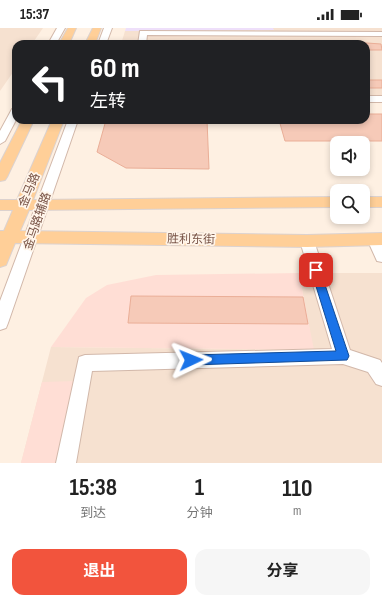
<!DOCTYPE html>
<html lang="zh">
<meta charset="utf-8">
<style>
:root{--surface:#fff;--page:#f6f6f6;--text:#222;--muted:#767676;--accent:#f2543d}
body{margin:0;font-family:"Sofia Sans Condensed","Noto Sans SC",sans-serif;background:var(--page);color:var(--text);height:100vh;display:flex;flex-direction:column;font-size:15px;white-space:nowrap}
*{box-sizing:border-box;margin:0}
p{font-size:13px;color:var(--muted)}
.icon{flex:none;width:22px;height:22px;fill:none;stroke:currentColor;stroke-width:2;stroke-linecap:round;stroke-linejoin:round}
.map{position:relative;height:435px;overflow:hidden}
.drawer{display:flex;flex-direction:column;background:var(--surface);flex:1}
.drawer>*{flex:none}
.banner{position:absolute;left:12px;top:12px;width:358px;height:84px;border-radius:12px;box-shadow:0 2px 6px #0003;background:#202124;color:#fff;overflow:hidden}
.buttons{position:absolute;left:330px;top:108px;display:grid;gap:8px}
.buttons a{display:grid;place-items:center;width:40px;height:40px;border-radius:8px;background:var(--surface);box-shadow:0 2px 6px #0003;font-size:20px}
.pin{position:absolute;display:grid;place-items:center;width:34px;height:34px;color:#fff;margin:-17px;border-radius:8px;box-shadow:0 2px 6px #0006}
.me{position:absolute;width:44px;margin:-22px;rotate:88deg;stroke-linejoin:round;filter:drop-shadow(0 0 3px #0008)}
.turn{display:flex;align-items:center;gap:14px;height:84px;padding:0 12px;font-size:18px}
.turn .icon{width:52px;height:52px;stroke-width:2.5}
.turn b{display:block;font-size:28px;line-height:34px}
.eta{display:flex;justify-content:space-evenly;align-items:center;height:68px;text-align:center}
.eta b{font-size:24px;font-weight:700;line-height:28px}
.cta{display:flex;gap:8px;margin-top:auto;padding:8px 12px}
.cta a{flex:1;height:46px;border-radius:12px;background:var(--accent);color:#fff;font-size:16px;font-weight:700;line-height:46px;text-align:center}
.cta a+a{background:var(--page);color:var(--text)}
.status{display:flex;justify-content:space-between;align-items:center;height:28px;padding:0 20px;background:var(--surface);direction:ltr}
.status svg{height:11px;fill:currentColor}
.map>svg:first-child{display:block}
</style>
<div class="status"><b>15:37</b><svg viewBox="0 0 49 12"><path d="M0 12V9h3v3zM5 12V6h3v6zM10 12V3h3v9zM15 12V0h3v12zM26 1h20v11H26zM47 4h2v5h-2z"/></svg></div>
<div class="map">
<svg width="382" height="435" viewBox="0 0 382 435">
<rect width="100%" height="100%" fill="#fef0e2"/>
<!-- residential -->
<path fill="#f6e1d0" d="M 0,0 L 43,0 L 32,16 L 16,16 L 16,40 L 0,63 Z
M 273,0 L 382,0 L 382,74 L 366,74 L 366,16 L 121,16 L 125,3 L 273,2 Z
M 299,245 L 382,245 L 382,435 L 21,435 L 51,319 L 313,322 Z"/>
<!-- commercial -->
<path fill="#ffded5" d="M 299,245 L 314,322 L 51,319 L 86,270 L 107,257 L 156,247 Z
M 77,353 L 60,435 L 21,435 L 42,354 Z"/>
<!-- education -->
<path fill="#eedffa" d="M 126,0 L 273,0 L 274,2 L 125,3 Z"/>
<!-- building -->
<path fill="#f6cab8" stroke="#eaae97" d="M 192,13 L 202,13 L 202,14 L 210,14 L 210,16 L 179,16 L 192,15 Z
M 247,14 L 258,14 L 258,16 L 286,14 L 287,16 L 248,16 Z
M 353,14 L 381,16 L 382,22 L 366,22 L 366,16 L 337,16 L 354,16 Z
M 366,50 L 369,52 L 382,52 L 382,60 L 366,60 Z
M 366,86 L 382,86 L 382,113 L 285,113 L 279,92 L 366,92 Z
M 106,92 L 207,92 L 209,141 L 126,140 L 97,124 Z
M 131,268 L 303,269 L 308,296 L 128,295 Z"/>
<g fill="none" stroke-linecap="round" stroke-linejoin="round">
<!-- minor casing -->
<g stroke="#d2b8aa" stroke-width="2">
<path id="minor" d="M 57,0 L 65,0 L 56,16 L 48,16 Z
M 104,0 L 112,0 L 106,16 L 98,16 Z
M 140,3 L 382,4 L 382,8 L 147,7 L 146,16 L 138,16 Z
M 366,68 L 382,68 L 382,74 L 366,74 Z
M 16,80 L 16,92 L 5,113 L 0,116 L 0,103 L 12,81 Z
M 68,92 L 78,92 L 8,295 L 6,300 L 0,302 L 0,273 Z
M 374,206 L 379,208 L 382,213 L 382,234 L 377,233 L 367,211 L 369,208 Z
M 307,208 L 312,210 L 314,213 L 350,322 L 380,332 L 382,335 L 382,358 L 376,356 L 368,344 L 343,336 L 92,343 L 76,435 L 56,435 L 79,329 L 85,327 L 332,321 L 300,213 L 302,210 Z"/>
</g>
<!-- major casing -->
<g stroke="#dcd2cf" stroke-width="2">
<path id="major" d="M 68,0 L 76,0 L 69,16 L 59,16 Z
M 93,0 L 101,0 L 95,16 L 85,16 Z
M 22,92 L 34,92 L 7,149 L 5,152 L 0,153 L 0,135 Z
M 52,92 L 64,92 L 33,172 L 337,169 L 337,179 L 29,182 L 20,203 L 307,207 L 382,205 L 382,217 L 307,219 L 15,215 L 6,237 L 0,239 L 0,203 L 4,203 L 13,182 L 0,182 L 0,172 L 17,172 Z
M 363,169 L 382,169 L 382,179 L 363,179 Z"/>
</g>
<!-- minor -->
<use href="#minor" fill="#fff" fill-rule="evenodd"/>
<!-- major -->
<use href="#major" fill="#ffcf98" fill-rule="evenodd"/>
</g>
<!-- route -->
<path fill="#1a73e8" stroke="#114b97" d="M 316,238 L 320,242 L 349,328 L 347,332 L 191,337 L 187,336 L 186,332 L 187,329 L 191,327 L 336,323 L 311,242 Z"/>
<g text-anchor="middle" stroke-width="3.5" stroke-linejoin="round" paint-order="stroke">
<!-- street labels -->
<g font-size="12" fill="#785346" stroke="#fff5ea">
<text transform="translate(29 162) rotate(-67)" y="4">金马路</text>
<text transform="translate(37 193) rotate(-71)" y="4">金马路辅路</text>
<text transform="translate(191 211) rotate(1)" y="4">胜利东街</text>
</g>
</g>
</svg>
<div class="buttons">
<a><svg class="icon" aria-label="sound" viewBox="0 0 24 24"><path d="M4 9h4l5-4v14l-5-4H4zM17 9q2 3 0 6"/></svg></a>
<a><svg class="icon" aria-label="search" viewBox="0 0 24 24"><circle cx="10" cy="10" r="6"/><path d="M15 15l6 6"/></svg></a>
</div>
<div class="pin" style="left:316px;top:242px;background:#d93025"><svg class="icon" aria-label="arrive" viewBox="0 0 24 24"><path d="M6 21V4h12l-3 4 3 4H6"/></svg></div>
<svg class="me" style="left:191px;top:332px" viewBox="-20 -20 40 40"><path d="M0-17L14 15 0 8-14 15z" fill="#1a73e8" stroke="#fff" stroke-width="4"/></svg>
<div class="banner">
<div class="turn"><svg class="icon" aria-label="left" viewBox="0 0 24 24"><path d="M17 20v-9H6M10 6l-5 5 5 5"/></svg><div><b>60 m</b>左转</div></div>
</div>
</div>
<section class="drawer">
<div class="eta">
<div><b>15:38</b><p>到达</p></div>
<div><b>1</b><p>分钟</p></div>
<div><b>110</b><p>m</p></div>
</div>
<div class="cta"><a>退出</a><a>分享</a></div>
</section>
